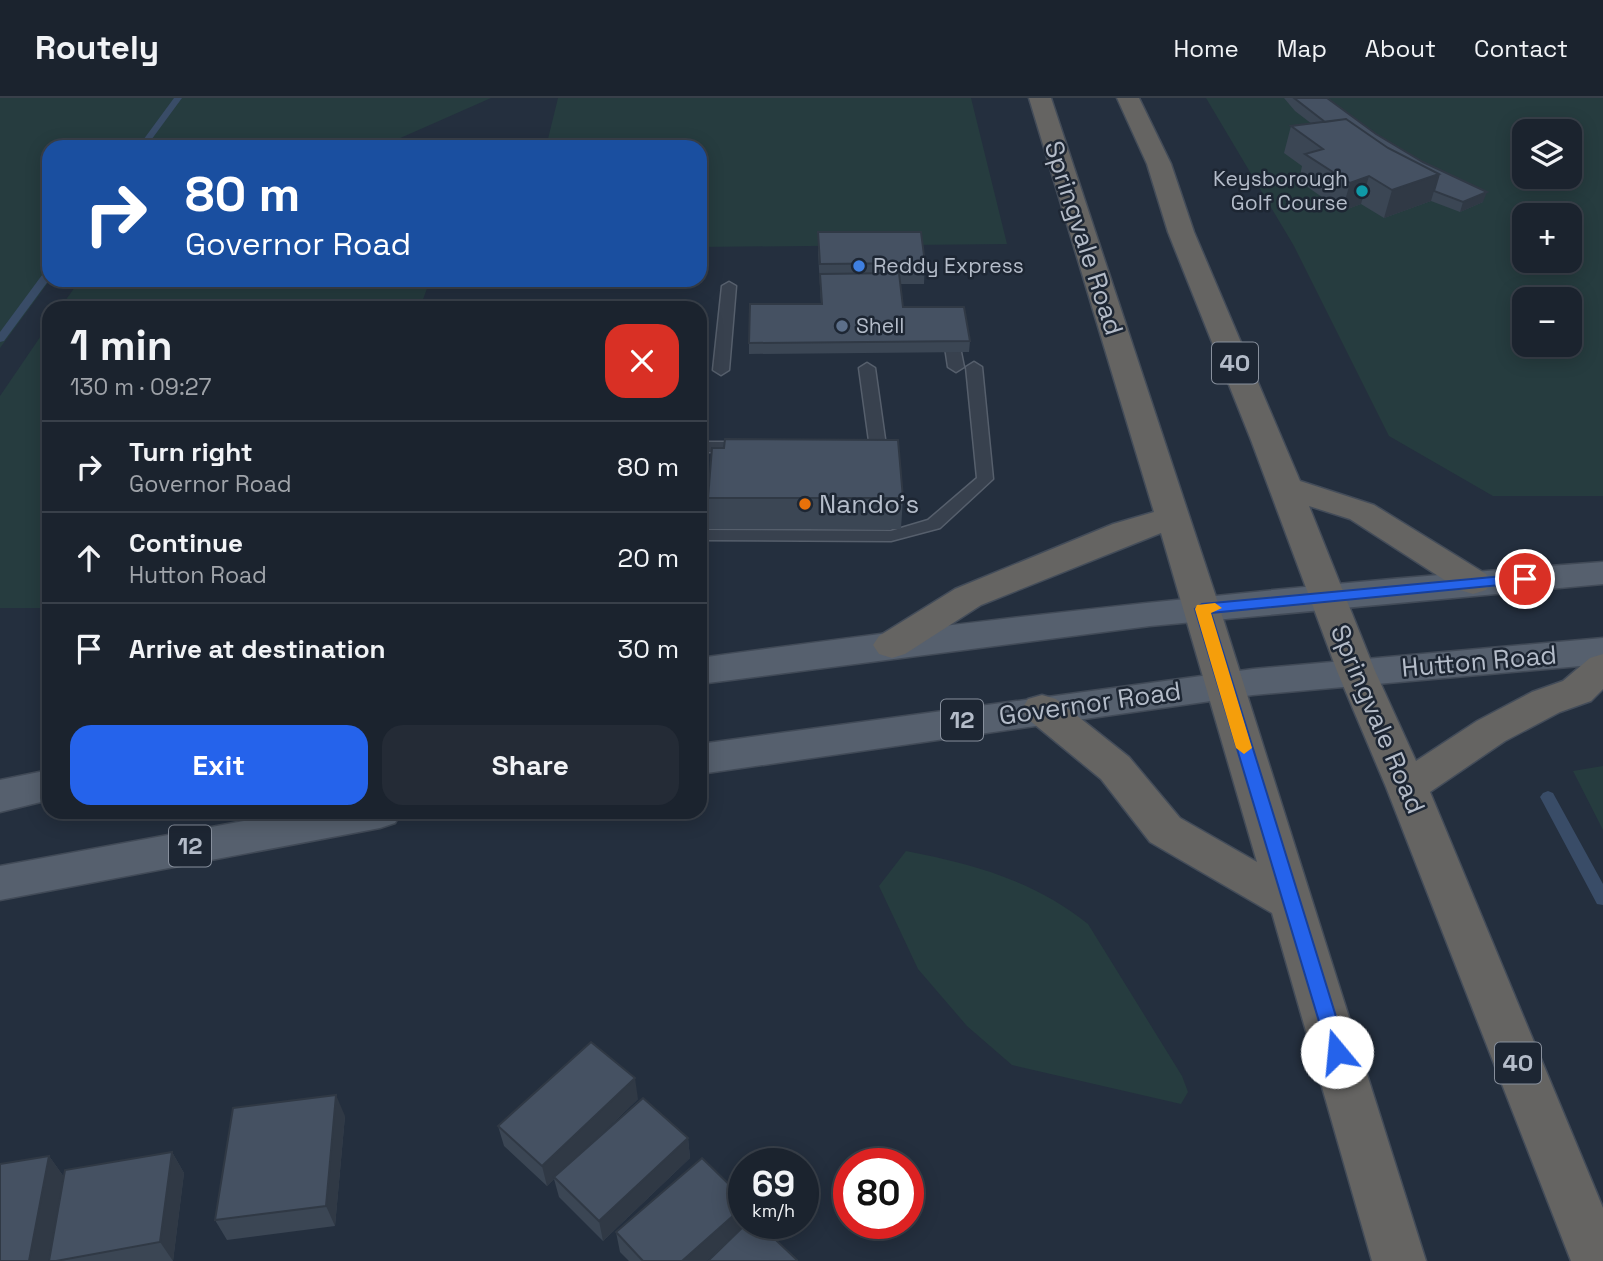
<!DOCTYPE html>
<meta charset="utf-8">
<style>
:root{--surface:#1b232e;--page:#242b36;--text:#f1f3f6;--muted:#a0a4aa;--line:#39404a;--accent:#2563eb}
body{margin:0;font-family:"Space Grotesk",sans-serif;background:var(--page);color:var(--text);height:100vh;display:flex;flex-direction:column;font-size:26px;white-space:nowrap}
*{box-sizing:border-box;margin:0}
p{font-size:23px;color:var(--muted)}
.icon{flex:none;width:38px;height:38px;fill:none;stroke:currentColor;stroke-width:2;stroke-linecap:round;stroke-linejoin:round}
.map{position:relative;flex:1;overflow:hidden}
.sheet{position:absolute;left:42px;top:203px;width:665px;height:518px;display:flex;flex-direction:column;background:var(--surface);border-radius:21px;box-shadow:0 4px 18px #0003,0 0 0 2px var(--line)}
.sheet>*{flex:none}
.hud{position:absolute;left:42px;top:42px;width:665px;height:147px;border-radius:21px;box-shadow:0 4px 18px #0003,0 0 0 2px var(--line);background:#1a4fa0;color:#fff;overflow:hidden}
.tools{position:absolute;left:1512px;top:21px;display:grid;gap:14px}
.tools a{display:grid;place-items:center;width:70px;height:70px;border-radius:14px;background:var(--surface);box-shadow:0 4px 18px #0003,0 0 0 2px var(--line);font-size:35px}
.speed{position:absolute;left:728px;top:1050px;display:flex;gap:14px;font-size:35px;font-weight:700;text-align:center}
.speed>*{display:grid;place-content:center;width:91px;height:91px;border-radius:50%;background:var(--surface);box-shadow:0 4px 18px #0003,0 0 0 2px var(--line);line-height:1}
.speed small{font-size:18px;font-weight:400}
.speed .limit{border:10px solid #d22;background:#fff;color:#111}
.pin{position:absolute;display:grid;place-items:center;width:60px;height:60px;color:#fff;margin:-30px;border:4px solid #fff;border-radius:50%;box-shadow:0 2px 7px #0007}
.me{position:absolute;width:77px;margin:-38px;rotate:343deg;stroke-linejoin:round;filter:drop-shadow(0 0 5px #0008)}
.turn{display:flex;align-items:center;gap:24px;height:147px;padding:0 28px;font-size:32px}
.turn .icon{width:91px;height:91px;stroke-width:2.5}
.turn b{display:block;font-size:49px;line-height:60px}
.round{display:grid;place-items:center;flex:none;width:74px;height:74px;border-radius:21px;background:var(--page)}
.overview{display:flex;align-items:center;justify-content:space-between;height:119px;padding:0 28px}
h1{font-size:42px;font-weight:600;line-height:52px}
.button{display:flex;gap:14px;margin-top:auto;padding:14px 28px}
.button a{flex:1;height:80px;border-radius:21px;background:var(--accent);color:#fff;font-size:28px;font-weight:600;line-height:80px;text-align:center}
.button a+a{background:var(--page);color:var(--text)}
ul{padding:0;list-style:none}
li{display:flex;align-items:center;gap:21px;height:91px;padding:0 28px;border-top:2px solid var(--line)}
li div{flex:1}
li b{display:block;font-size:26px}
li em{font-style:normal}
header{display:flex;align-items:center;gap:42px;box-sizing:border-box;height:98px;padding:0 35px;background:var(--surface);border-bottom:2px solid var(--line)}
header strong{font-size:33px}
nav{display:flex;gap:38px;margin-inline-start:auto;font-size:24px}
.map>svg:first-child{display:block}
</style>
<header>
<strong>Routely</strong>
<nav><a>Home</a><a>Map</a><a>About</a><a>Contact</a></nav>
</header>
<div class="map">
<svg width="1603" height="1163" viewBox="0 0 1603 1163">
<rect width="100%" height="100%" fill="#242f3e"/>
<!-- green -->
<path fill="#263c3f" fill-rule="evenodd" d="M 0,0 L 491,0 L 380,49 L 49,49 L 50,182 L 0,250 Z
M 558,0 L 971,0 L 1007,146 L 700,149 L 700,49 L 546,49 Z
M 1206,0 L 1603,0 L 1603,398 L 1493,398 L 1389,338 L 1294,148 ZM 1524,33 L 1570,33 L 1570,79 L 1524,79 ZM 1524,117 L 1570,117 L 1570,163 L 1524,163 ZM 1524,201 L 1570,201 L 1570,247 L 1524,247 Z
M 80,182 L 430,182 L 420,210 L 60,210 Z
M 49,226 L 49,510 L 0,510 L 0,298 Z
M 1603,668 L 1603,732 L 1573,673 Z
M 906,753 C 973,766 1035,783 1088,826 L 1182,978 L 1188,994 L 1181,1006 L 1012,967 L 967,928 L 918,871 L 879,788 Z"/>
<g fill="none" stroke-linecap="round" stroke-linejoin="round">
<!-- stream -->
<path fill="#394c67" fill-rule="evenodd" d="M 174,0 L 182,0 L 146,49 L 138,49 Z
M 49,172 L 49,182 L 4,243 L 0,244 L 0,234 L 45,173 Z
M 1548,693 L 1553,695 L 1603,786 L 1603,807 L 1597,806 L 1540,699 L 1543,695 Z"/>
<!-- service casing -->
<g stroke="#565f6c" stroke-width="3">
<path id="service" d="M 729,184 L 736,188 L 729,272 L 721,277 L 713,272 L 722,188 Z
M 949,225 L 956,229 L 964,269 L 956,274 L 948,269 L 942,229 Z
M 974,264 L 982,269 L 993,381 L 940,430 L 891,443 L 700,442 L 700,432 L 891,433 L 928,422 L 977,380 L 966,269 Z
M 867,265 L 875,270 L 886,348 C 879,356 859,356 852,348 L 854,345 L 869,343 L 859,270 Z
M 700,344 L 750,344 L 758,349 L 750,354 L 700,354 Z"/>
</g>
<!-- primary casing -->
<g stroke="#414a57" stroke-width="3">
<path id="primary" d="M 1603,464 L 1603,486 L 1150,528 L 700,586 L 700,560 C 1000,518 1301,486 1603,464 Z
M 1603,540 L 1603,566 L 1253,597 L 700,676 L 700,646 L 1253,571 Z
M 49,672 L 49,702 L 0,714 L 0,682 Z
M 293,714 L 401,714 L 395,725 L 380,730 L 0,802 L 0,768 Z"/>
</g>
<!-- trunk casing -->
<g stroke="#434c59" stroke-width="3">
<path id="trunk" d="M 1029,0 L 1051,0 L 1220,511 L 1426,1163 L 1372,1163 L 1272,815 L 1150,744 L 1101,681 L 1028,621 L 1022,611 L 1028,601 L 1042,597 L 1056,601 L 1129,659 L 1180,720 L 1257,764 L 1161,435 L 981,507 L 905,556 L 892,560 L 879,556 L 873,547 L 879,538 L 955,491 L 1113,426 L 1154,414 Z
M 1117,0 L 1139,0 L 1171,66 L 1194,134 L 1300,383 L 1374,407 L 1486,476 L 1491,484 L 1486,492 L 1473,496 L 1460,492 L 1350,421 L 1309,408 L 1375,573 L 1416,663 L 1477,623 L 1532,594 L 1563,583 L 1590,560 L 1603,556 L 1603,591 L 1591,603 L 1560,614 L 1505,643 L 1430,694 L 1603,1110 L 1603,1163 L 1571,1163 L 1386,689 L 1337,573 L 1251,342 L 1168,134 L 1147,66 Z"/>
</g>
<!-- service -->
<use href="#service" fill="#38414e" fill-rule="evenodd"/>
<!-- primary -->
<use href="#primary" fill="#56606e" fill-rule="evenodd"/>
<!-- trunk -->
<use href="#trunk" fill="#656462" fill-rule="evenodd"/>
</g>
<!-- wall -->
<path fill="#3b4654" d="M 1284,0 L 1327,0 L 1376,36 L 1483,104 L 1460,114 L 1431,103 L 1384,120 L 1361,106 L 1342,113 L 1299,83 L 1302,68 L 1284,55 L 1291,28 L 1312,26 L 1295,13 Z
M 818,134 L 925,165 L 924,186 L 900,186 L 903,209 L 970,243 L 969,254 L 749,256 L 749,245 L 821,206 L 818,154 Z
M 708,400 L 903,400 L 901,431 L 709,431 Z
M 638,1001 L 589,1048 L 688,1040 L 690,1060 L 603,1143 L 559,1099 L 554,1081 L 547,1088 L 504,1048 L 498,1028 Z
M 345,1018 L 335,1128 L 227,1142 L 215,1122 Z
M 172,1054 L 184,1075 L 173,1163 L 49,1163 L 63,1083 L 48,1163 L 0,1163 L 49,1058 L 64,1079 Z
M 744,1125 L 729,1143 L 706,1163 L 629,1163 L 620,1154 L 616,1134 Z"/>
<!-- shaded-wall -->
<path fill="#303945" d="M 1439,76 L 1431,103 L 1384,120 L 1392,92 Z
M 1369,78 L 1361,106 L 1342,113 L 1350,85 Z
M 1487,94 L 1483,104 L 1460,114 L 1463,104 Z
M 635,980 L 638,1001 L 547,1088 L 542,1068 Z
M 336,997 L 345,1018 L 335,1128 L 326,1108 Z
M 688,1040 L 690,1060 L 603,1143 L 599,1123 Z
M 172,1054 L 184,1075 L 173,1163 L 160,1144 Z
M 49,1058 L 64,1079 L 48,1163 L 29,1163 Z
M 744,1108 L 744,1125 L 748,1125 L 706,1163 L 682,1163 Z"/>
<!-- building -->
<path fill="#455162" stroke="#303945" stroke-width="2" d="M 1294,0 L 1327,0 L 1376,36 L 1423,64 L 1487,94 L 1463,104 L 1434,93 L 1439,76 L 1388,50 L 1346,21 L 1325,24 Z
M 1346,21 L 1388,50 L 1439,76 L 1392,92 L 1369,78 L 1350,85 L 1305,56 L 1323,51 L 1291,28 Z
M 818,134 L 921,134 L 925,165 L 820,166 Z
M 899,175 L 903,209 L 964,209 L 970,243 L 749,245 L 750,206 L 822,206 L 820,176 Z
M 725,341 L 898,342 L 903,400 L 708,400 L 712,350 L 724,350 Z
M 591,944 L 635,980 L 542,1068 L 498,1028 Z
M 336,997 L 326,1108 L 215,1122 L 233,1010 Z
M 643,1000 L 688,1040 L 599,1123 L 554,1079 Z
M 172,1054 L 160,1144 L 56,1163 L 49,1163 L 65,1072 Z
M 49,1058 L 29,1163 L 0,1163 L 0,1066 Z
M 702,1060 L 744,1101 L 744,1108 L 682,1163 L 643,1163 L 616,1134 Z
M 747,1125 L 758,1125 L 797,1162 L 796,1163 L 708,1163 Z"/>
<!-- route -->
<path fill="#2563eb" stroke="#184099" stroke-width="2" d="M 1525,476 L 1530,477 L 1530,484 L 1211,515 L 1347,954 L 1344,960 L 1337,963 L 1330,960 L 1195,511 L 1202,506 Z"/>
<!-- slow -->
<path fill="#f59e0b" d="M 1215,505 L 1222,510 L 1211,515 L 1252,650 L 1244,656 L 1236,650 L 1195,511 L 1197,507 Z"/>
<!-- markers -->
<circle fill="#0f9aa8" stroke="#1d2633" stroke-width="2.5" cx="1362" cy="93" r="7"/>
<circle fill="#3f7fe0" stroke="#1d2633" stroke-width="2.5" cx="859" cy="168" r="7"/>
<circle fill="#5c6f8a" stroke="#1d2633" stroke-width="2.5" cx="842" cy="228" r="7"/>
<circle fill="#e8710a" stroke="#1d2633" stroke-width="2.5" cx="805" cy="406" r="7"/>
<g text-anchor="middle" stroke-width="5" stroke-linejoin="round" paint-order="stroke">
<!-- far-poi labels -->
<g font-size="21" fill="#b4bcc9" stroke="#1d2633" text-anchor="start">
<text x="1348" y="88" text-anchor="end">Keysborough<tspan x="1348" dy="24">Golf Course</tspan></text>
<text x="873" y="175">Reddy Express</text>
<text x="856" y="235">Shell</text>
</g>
<!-- shield labels -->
<g fill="#1d2633" stroke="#878f9c" stroke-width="2">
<rect x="1212" y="244.5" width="46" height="41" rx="5"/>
<rect x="941" y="601.5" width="42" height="41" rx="5"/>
<rect x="169" y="727.5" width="42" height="41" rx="5"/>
<rect x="1495" y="944.5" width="46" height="41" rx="5"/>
</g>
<g font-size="24" font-weight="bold" fill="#b4bcc9">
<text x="1235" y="273">40</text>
<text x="962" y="630">12</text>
<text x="190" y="756">12</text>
<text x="1518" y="973">40</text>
</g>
<!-- street labels -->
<g font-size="26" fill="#b4bcc9" stroke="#1d2633">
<text transform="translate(1084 140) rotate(72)" y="9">Springvale Road</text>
<text transform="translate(1479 563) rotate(-5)" y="9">Hutton Road</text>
<text transform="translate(1090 605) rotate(-8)" y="9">Governor Road</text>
<text transform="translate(1378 621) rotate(67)" y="9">Springvale Road</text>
</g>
<!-- poi labels -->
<g font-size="26" fill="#b4bcc9" stroke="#1d2633" text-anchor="start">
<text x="819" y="415">Nando's</text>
</g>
</g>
</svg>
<div class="tools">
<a><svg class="icon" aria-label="layers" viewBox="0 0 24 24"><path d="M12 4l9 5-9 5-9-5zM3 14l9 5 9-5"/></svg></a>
<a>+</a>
<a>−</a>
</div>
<div class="speed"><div>69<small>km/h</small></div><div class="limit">80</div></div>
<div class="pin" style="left:1525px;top:481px;background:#d93025"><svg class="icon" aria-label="arrive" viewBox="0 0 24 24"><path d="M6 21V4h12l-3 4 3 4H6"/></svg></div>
<svg class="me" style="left:1337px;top:954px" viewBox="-20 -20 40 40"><circle r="19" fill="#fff"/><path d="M0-13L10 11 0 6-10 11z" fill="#2563eb"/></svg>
<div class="hud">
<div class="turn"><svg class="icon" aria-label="right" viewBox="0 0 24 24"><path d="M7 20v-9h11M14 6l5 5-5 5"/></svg><div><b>80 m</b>Governor Road</div></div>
</div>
<section class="sheet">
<div class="overview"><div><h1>1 min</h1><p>130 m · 09:27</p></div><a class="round" style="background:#d93025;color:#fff"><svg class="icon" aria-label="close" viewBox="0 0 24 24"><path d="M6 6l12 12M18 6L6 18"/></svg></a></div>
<ul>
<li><svg class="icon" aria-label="right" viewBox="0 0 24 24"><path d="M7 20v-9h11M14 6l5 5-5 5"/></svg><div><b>Turn right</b><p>Governor Road</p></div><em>80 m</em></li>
<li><svg class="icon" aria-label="ahead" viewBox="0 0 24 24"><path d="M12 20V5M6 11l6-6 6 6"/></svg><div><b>Continue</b><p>Hutton Road</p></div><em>20 m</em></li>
<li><svg class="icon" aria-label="arrive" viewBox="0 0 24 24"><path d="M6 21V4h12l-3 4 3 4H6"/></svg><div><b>Arrive at destination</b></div><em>30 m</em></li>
</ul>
<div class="button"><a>Exit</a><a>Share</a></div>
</section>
</div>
